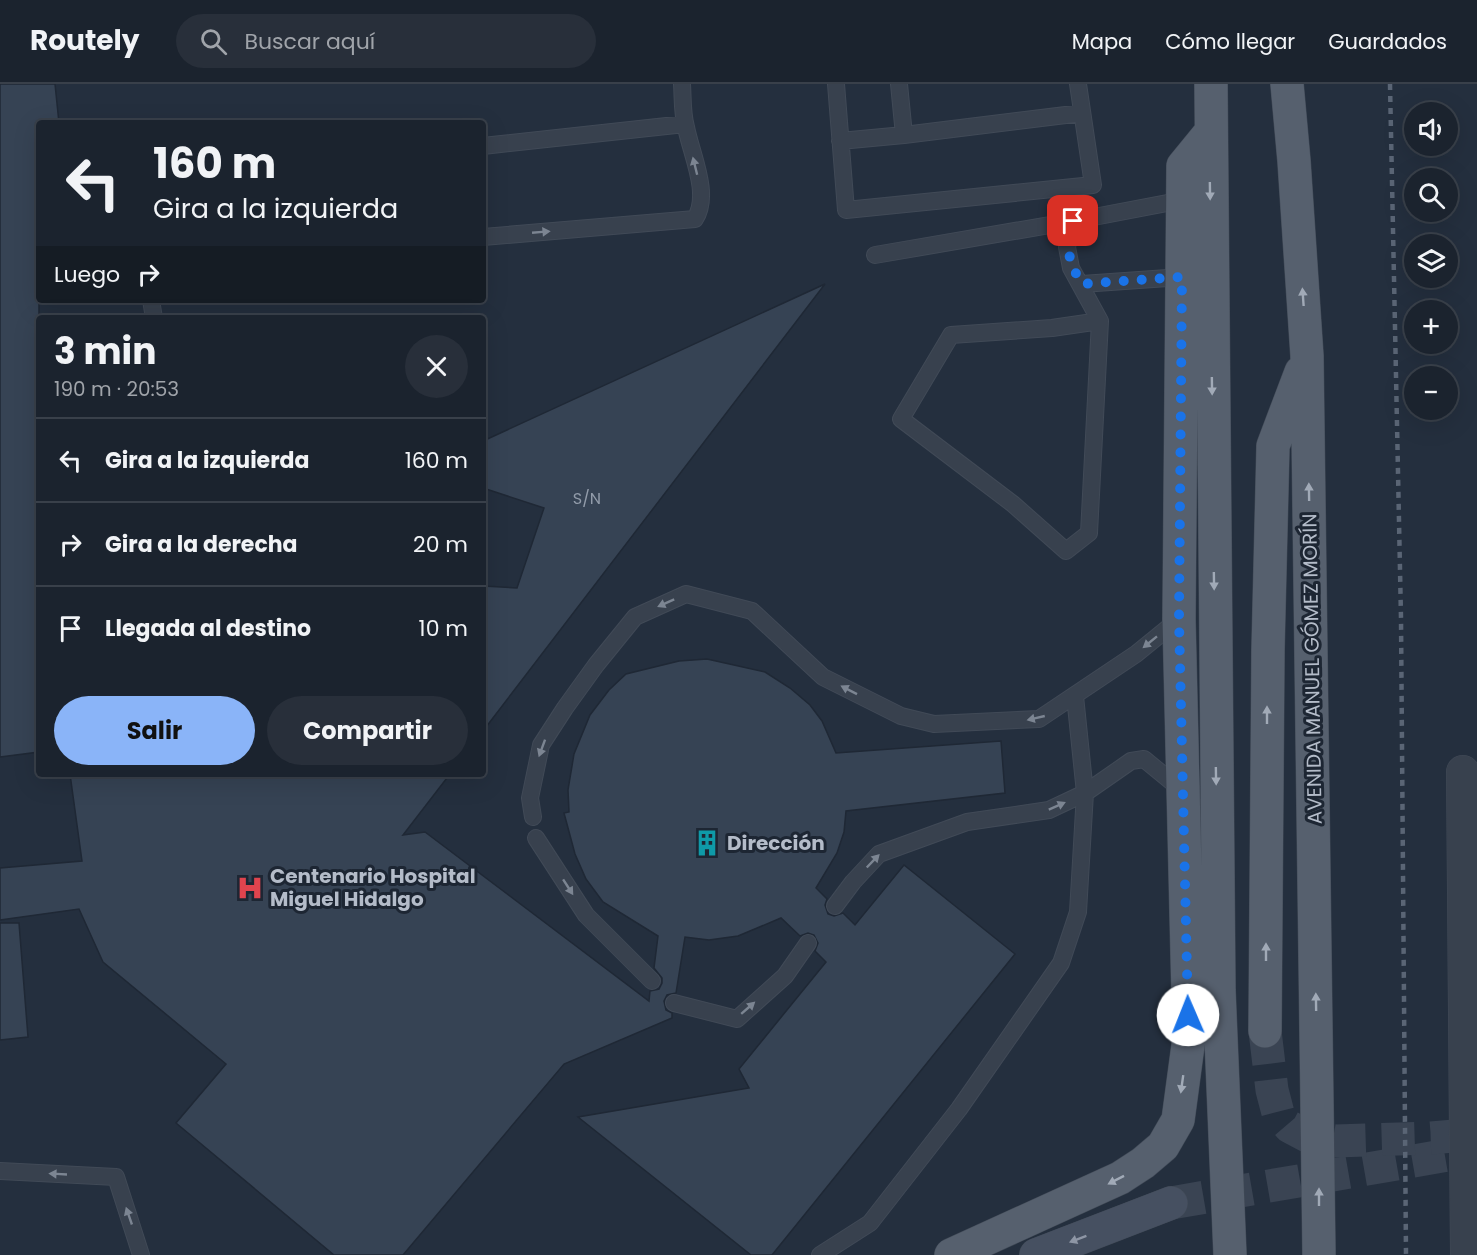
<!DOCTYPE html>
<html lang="es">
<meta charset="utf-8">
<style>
:root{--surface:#1b232e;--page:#282f3a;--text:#f1f3f6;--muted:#a0a4aa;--line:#39404a;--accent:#8ab4f8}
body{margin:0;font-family:Poppins,sans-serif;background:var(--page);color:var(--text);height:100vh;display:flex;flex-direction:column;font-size:22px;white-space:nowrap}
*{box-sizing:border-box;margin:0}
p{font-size:20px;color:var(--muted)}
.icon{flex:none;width:33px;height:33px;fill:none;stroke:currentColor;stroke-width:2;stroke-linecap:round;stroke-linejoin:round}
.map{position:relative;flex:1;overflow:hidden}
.details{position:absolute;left:36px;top:231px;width:450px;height:462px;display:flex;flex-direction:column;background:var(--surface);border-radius:6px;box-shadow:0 6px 24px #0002,0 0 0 2px var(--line)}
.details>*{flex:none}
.hud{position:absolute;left:36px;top:36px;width:450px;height:183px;border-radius:6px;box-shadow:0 6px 24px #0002,0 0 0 2px var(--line);background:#1b232e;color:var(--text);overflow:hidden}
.controls{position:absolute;left:1404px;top:18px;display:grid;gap:12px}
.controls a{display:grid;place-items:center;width:54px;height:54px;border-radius:50%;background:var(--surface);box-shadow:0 6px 24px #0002,0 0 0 2px var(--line);font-size:30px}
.pin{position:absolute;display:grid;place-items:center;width:51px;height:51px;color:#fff;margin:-26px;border-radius:12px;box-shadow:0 3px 9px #0006}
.me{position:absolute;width:66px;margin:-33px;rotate:359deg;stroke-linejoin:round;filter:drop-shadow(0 0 4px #0008)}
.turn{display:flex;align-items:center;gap:21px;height:126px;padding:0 18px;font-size:27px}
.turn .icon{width:78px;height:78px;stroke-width:2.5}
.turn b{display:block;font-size:42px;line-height:51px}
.then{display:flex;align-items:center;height:57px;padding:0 18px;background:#0003;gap:12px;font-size:22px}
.round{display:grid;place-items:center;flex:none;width:63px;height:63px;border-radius:32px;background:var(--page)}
.headline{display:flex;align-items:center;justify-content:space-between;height:102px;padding:0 18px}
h1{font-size:36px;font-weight:700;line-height:45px}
.action{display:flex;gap:12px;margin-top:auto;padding:12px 18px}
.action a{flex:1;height:69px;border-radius:36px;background:var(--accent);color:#111;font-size:24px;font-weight:700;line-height:69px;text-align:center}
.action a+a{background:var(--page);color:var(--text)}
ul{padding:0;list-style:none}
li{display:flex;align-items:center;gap:18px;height:84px;padding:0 18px;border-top:2px solid var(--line)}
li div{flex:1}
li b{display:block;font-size:22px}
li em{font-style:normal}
header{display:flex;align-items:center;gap:36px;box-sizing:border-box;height:84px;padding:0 30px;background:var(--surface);border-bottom:2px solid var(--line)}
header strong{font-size:28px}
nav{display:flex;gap:33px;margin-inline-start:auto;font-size:21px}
.search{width:420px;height:54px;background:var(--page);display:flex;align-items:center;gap:15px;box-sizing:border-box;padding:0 21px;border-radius:33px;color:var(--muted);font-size:22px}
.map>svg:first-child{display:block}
</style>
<header>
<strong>Routely</strong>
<div class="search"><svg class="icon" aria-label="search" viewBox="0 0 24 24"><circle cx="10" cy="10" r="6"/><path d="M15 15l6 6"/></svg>Buscar aquí</div>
<nav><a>Mapa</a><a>Cómo llegar</a><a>Guardados</a></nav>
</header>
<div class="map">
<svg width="1477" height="1171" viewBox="0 0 1477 1171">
<rect width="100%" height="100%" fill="#242f3e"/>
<!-- building -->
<path fill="#364354" stroke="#1f2835" stroke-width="1.5" d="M 0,0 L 55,0 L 59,39 L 39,39 L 39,668 L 0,673 Z
M 825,200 L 483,647 L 483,502 L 517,504 L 544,424 L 483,404 L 483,357 Z
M 707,575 L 765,588 L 790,604 L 810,621 L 822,637 L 836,669 L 1001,657 L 1005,709 L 846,727 L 844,748 L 837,769 L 816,804 L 827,815 L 825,821 L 828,830 L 834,832 L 843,829 L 855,841 L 904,781 L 1015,870 L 772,1171 L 751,1171 L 578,1033 L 749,1004 L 739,985 L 826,878 L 815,867 L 818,859 L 814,851 L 808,849 L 800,852 L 781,834 L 738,852 L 709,856 L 685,853 L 676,909 L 667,911 L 664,917 L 666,926 L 672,929 L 672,934 L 564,980 L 403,1171 L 334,1171 L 176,1039 L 226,980 L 103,878 L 79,825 L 0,836 L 0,784 L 82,777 L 70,690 L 450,690 L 403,751 L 425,748 L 649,917 L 650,907 L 659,905 L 662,899 L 662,894 L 654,884 L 658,852 L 603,818 L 586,795 L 575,770 L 564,729 L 569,728 L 568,706 L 574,670 L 590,631 L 609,606 L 626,590 L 679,577 Z
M 0,839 L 19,839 L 28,953 L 0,956 Z"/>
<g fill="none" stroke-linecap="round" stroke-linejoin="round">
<!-- secondary-tunnel -->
<path stroke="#3a4453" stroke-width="33" stroke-dasharray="33 16" stroke-linecap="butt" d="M 1171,1119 L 1477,1066"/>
<!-- primary-tunnel -->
<path stroke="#3a4453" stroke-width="33" stroke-dasharray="33 16" stroke-linecap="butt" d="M 1265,947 L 1272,1006 L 1278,1029 L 1290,1043 L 1307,1052 L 1336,1057 L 1431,1054 L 1477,1050"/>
<!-- service casing -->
<g stroke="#414a57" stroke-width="18">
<path id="service" d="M 836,0 L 846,126 L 1093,101 L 1078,0
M 899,0 L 904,51 L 1082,29
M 840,57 L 904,51
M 483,62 L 685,40
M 1073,137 L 1067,163 L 1071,184 L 1100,237 L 1089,449 L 1066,467 L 1013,420 L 901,335 L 951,251 L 1052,244 L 1100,237
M 483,153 L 695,135 C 711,110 691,70 686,43 C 682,29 683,14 682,0
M 875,171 L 1073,137 L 1183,116
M 1082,200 L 1182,193
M 151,216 L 154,234
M 533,733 L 530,714 L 541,661 L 565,624 L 596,581 L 635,533 L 686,510 L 752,527 L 823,593 L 901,632 L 934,640 L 1039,635 L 1136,570 L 1179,535
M 536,754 L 586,831 L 652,897
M 835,822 L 853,798 L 879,770 L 967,738 L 1049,726 L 1085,709 L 1131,677 L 1144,675 L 1183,707
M 674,919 L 737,935 L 785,892 L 808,859
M 0,1087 L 116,1093 L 141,1171
M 820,1171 L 870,1139 L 959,1025 L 1061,879 L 1078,828 L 1085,709 L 1075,612"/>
</g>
<!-- minor casing -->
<g stroke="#414a57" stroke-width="34">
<path id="minor" d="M 1463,688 L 1467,1171"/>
</g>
<!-- secondary casing -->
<g stroke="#414a57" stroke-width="34">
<path id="secondary" d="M 1036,1171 L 1171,1119"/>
</g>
<!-- primary casing -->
<g stroke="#414a57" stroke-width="34">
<path id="primary" d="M 1211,0 L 1219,906 L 1230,1171
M 1287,0 L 1294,77 L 1307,272 L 1319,1171
M 1265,947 L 1268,566 L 1273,362 L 1301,288
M 951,1171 L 1120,1094 L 1143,1079 L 1163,1062 L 1178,1036 L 1189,954 L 1179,535 L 1183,82 L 1210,49"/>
</g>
<!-- service -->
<use href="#service" stroke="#38414e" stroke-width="16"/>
<!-- minor -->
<use href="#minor" stroke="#38414e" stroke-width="33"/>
<!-- secondary -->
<use href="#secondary" stroke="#465061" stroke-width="33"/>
<!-- primary -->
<use href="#primary" stroke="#56606e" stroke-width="33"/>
<!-- rail -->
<path stroke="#5a6575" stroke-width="4.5" stroke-dasharray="6 6" stroke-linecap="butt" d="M 1390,0 L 1401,534 L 1406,1171"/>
</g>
<!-- one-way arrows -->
<defs><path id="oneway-solid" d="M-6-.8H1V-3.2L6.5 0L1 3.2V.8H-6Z" transform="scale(1.5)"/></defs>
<g fill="#7c8592">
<use href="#oneway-solid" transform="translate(695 82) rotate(-104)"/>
<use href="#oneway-solid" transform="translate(541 148) rotate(-5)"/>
<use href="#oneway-solid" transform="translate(666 519) rotate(156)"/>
<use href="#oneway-solid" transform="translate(1150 558) rotate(141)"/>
<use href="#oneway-solid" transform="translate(849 606) rotate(-153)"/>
<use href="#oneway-solid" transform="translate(1036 634) rotate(167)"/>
<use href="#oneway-solid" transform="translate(542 664) rotate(110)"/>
<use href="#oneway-solid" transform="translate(1057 722) rotate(-24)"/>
<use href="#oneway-solid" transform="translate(873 777) rotate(-46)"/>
<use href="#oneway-solid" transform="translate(568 803) rotate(57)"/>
<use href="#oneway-solid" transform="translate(748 924) rotate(-41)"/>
<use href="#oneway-solid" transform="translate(58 1090) rotate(-177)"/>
<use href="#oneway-solid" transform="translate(129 1132) rotate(-109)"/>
</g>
<g fill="#a1aab7">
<use href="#oneway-solid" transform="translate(1210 107) rotate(89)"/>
<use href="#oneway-solid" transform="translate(1303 213) rotate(-94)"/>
<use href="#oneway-solid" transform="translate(1212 302) rotate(89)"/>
<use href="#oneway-solid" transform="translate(1309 408) rotate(-91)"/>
<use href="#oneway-solid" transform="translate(1214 497) rotate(89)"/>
<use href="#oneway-solid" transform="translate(1267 631) rotate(-90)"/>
<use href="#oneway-solid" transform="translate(1216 692) rotate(89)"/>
<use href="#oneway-solid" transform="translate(1266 868) rotate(-90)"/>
<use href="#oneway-solid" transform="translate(1316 918) rotate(-91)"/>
<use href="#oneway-solid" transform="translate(1182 1000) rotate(98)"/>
<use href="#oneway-solid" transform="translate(1116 1096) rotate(153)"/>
<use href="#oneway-solid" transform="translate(1319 1113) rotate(-90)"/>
</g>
<use fill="#8e96a5" href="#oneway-solid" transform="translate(1078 1155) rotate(159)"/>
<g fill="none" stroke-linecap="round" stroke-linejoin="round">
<!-- route -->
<path stroke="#1a73e8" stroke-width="10" stroke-dasharray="0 18" d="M 1073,137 C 1067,166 1066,174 1082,200 L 1182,193 L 1179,535 L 1188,931"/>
</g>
<!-- icons -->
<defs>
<g id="building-bare" transform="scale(2.07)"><path d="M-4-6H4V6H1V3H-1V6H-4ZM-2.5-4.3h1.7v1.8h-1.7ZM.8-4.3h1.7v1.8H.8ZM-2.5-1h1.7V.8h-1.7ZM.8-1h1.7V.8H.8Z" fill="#0f9aa8" stroke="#1d2633" stroke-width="2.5" paint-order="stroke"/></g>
<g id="hospital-bare" transform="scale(2.07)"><path d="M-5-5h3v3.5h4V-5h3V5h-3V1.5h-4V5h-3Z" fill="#e0444e" stroke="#1d2633" stroke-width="2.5" paint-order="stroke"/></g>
</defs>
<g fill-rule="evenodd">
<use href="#building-bare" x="707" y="759"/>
<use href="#hospital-bare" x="250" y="804"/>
</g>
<g text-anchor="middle" stroke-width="6" stroke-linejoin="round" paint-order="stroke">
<!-- number labels -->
<g font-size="16" fill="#929caa">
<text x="587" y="420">S/N</text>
</g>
<!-- street labels -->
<g font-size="20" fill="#b4bcc9" stroke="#1d2633">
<text transform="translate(1312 585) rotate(-91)" y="7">AVENIDA MANUEL GÓMEZ MORÍN</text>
</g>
<!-- poi labels -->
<g font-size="20" font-weight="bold" fill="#b4bcc9" stroke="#1d2633" text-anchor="start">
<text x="727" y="766">Dirección</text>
<text x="270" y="799">Centenario Hospital<tspan x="270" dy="23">Miguel Hidalgo</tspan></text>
</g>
</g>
</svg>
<div class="controls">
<a><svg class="icon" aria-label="sound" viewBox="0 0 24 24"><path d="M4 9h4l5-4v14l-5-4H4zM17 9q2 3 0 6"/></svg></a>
<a><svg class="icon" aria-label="search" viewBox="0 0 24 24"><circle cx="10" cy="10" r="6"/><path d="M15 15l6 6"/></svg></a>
<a><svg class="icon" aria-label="layers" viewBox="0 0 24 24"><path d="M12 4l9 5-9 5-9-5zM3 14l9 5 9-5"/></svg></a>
<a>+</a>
<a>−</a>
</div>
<div class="pin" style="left:1073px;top:137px;background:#d93025"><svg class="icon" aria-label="arrive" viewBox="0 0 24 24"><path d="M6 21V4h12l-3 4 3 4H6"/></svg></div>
<svg class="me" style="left:1188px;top:931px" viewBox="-20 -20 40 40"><circle r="19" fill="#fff"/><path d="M0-13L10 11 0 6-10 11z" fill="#1a73e8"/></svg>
<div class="hud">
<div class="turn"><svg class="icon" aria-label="left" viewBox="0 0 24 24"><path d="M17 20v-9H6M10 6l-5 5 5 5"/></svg><div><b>160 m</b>Gira a la izquierda</div></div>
<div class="then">Luego<svg class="icon" aria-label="right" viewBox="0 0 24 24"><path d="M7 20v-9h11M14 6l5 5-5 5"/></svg></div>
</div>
<section class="details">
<div class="headline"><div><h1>3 min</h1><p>190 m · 20:53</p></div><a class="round"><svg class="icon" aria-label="close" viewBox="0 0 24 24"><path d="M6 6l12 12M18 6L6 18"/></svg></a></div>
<ul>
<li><svg class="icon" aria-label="left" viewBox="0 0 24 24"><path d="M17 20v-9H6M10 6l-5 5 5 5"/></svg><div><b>Gira a la izquierda</b></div><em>160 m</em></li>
<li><svg class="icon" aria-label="right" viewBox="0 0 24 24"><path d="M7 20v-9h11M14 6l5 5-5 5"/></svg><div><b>Gira a la derecha</b></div><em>20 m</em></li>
<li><svg class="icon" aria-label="arrive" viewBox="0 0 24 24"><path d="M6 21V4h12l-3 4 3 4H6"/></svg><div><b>Llegada al destino</b></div><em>10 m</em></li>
</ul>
<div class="action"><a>Salir</a><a>Compartir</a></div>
</section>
</div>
